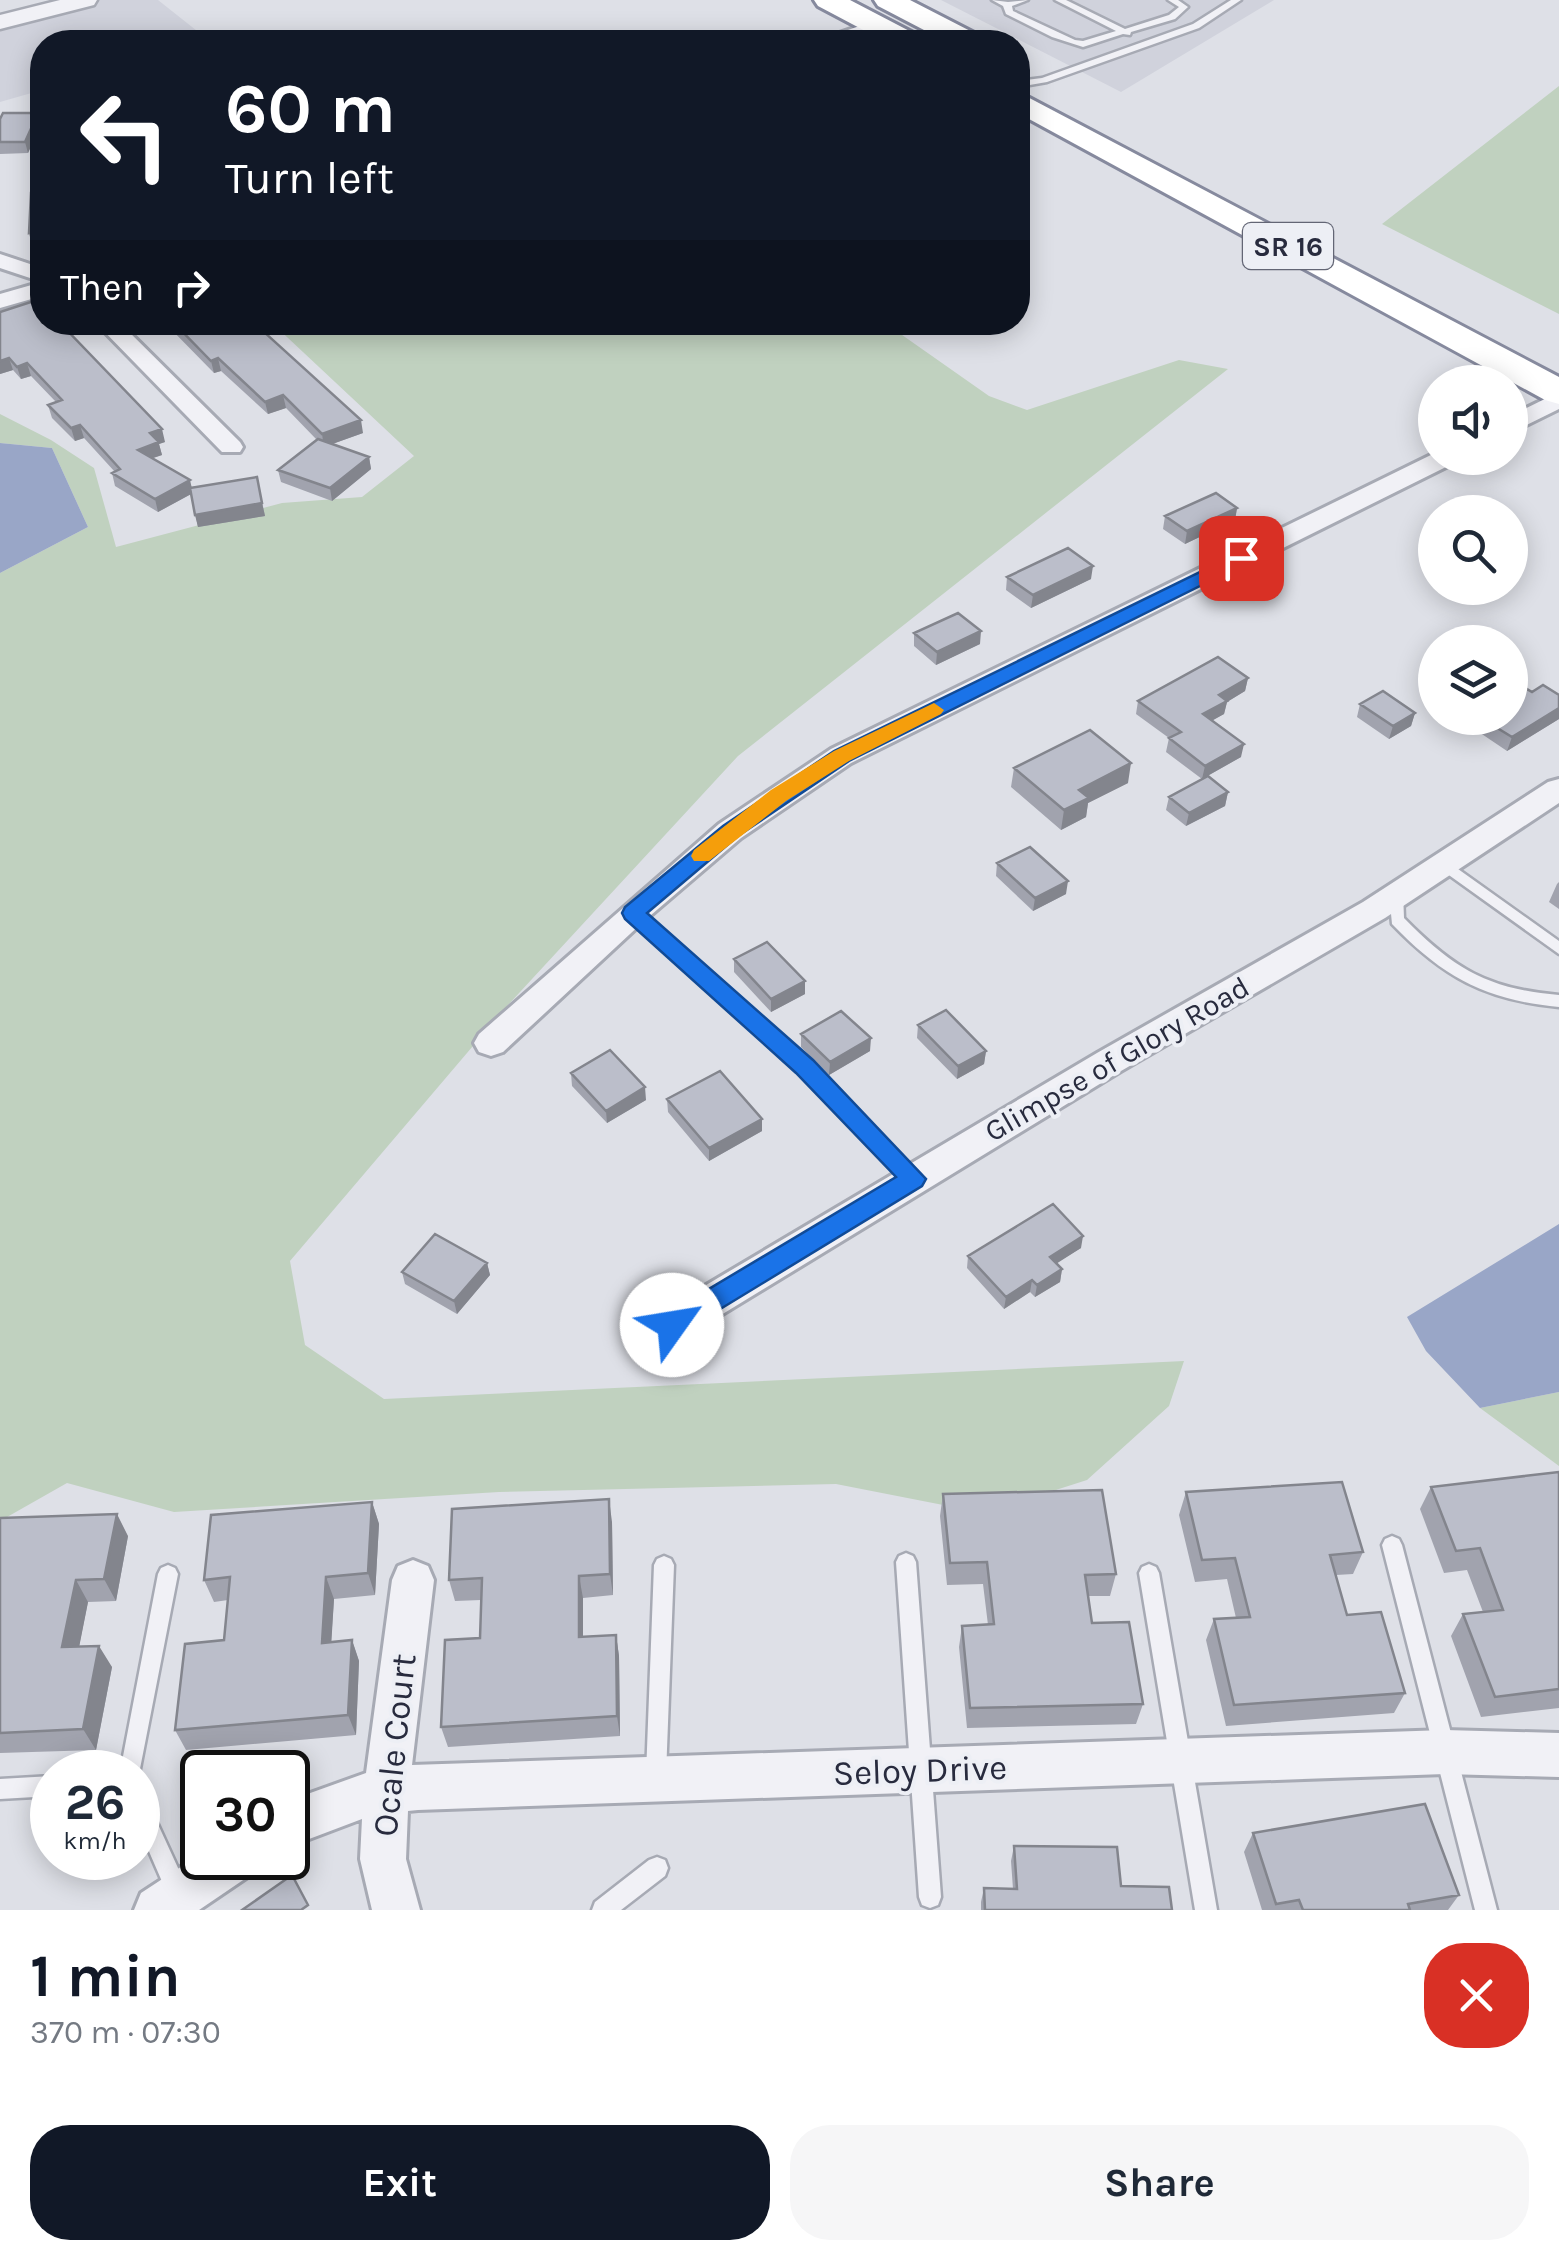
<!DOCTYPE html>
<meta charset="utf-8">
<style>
:root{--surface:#fff;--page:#f6f6f7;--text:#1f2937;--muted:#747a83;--accent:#111827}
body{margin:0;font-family:Karla,sans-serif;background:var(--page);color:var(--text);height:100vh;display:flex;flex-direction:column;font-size:38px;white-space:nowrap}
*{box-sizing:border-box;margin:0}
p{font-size:32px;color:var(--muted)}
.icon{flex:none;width:55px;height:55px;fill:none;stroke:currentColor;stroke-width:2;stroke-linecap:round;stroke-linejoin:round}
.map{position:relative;height:1910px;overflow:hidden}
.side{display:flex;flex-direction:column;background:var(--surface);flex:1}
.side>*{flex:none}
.hud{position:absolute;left:30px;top:30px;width:1000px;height:305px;border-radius:40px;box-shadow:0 5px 25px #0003;background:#111827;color:#fff;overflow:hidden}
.fabs{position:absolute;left:1418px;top:365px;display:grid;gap:20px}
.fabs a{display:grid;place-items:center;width:110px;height:110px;border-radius:50%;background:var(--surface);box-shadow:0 5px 25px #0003;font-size:50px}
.speed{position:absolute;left:30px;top:1750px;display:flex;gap:20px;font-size:50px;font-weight:700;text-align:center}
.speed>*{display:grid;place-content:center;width:130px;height:130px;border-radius:50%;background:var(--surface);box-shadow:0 5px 25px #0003;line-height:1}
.speed small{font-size:25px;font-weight:400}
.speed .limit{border:5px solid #111;border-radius:15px;background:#fff;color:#111}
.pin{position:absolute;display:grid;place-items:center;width:85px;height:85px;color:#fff;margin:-42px;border-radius:20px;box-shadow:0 5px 15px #0006}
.me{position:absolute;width:110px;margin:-55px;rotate:58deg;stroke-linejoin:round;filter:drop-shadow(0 0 8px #0008)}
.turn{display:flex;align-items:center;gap:35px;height:210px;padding:0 30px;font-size:45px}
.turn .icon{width:130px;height:130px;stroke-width:2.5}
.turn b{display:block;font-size:70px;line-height:85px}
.then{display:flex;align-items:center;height:95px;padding:0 30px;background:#0003;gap:20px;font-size:38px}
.round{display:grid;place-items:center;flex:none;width:105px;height:105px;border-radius:40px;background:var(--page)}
.summary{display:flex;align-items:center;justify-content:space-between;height:170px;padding:0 30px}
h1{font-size:60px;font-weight:700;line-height:75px;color:var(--accent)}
.action{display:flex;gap:20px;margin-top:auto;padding:20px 30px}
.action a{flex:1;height:115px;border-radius:40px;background:var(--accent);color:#fff;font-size:40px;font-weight:700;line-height:115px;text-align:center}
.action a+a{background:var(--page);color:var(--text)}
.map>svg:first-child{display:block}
</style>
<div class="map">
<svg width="1559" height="1910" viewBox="0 0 1559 1910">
<rect width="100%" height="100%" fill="#dee0e7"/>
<!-- built -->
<path fill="#d0d2dc" d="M 100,0 L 158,0 L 211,42 L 42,42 L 42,90 L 0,102 L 0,26 Z
M 941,0 L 1274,0 L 1121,92 Z"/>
<!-- green -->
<path fill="#c0d1bf" d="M 1559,86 L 1559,314 L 1382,224 Z
M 272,323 L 885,323 L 989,396 L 1027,410 L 1179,360 L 1228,369 L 738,756 L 507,1006 L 290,1261 L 305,1345 L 384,1399 L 1184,1361 L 1169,1406 L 1087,1480 L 984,1513 L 836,1484 L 499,1492 L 174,1512 L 67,1483 L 0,1521 L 0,573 L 88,527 L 52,448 L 0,443 L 0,414 L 51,440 L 94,468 L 116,547 L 282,503 L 362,497 L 414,456 Z
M 1559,1392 L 1559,1466 L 1480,1408 Z"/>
<!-- water -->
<path fill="#99a6c7" d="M 0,443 L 52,448 L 88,527 L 0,573 Z
M 1559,1224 L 1559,1392 L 1480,1408 L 1426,1351 L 1407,1317 Z"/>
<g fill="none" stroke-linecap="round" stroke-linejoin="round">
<!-- service casing -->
<g stroke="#a7aab4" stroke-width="5">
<path id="service" d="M 992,0 L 1008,2 L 1028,0 L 1012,6 L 1013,11 L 1075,40 L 1083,41 L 1116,31 L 1055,0 L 1066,0 L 1125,29 L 1169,15 L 1179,7 L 1168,0 L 1178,0 L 1188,7 L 1175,19 L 1131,32 L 1130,35 L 1123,34 L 1083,47 L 1052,37 L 1006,14 L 1003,6 Z
M 1231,0 L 1241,0 L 1199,28 L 1047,82 L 1018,87 L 1018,81 L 1042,78 L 1193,24 Z
M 1444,859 L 1559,941 L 1559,954 L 1439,868 L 1437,864 L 1439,860 Z
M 1396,888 L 1403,893 L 1404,918 C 1454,969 1488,989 1559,995 L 1559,1007 C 1485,1000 1443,977 1392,924 L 1389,893 Z
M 633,908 L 638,909 L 810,1062 L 919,1174 L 921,1179 L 919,1184 L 913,1186 L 907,1184 L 798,1070 L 628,917 L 626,913 Z
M 1392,1536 L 1399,1539 L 1402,1545 L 1497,1910 L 1475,1910 L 1382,1545 L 1385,1539 Z
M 906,1553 L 913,1556 L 916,1562 L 941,1897 L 938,1905 L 930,1908 L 922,1905 L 919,1897 L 896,1562 L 899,1556 Z
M 664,1556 L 671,1559 L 674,1565 L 666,1775 L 663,1782 L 656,1785 L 649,1782 L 646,1775 L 654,1565 L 657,1559 Z
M 1149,1564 L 1156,1567 L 1159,1573 L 1217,1910 L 1195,1910 L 1139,1573 L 1142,1567 Z
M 168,1565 L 175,1568 L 178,1574 L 138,1779 L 138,1772 L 120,1772 L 158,1574 L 161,1568 Z
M 52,1776 L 52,1796 L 0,1799 L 0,1779 Z
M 138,1793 L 145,1796 L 189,1892 L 186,1900 L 178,1903 L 170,1900 L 138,1826 Z
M 657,1857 L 665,1860 L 668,1868 L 665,1876 L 621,1910 L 592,1910 L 595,1902 L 649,1860 Z"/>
</g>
<!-- minor casing -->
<g stroke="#a7aab4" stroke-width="6">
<path id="minor" d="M 877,20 L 883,22 L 883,30 L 840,42 L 813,42 Z
M 0,254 L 42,268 L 42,282 L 0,268 Z
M 42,282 L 42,296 L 0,308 L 0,294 Z
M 95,322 L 119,322 L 240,442 L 243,447 L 240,452 L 222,452 Z
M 1559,392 L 1559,409 L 1510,433 L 1510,416 Z
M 1435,453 L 1435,458 L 1457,458 L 1454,463 L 851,763 L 741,838 L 644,921 L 503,1052 L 491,1056 L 479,1052 L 474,1043 L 479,1034 L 719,824 L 831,749 Z
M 1559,779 L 1559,803 L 1385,918 L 1121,1071 L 685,1337 L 672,1341 L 659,1337 L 653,1325 L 659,1313 L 1097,1053 L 1363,902 L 1548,782 Z
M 413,1560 L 428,1566 L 434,1580 L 412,1765 L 1445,1730 L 1559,1733 L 1559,1777 L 1445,1774 L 418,1810 L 408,1811 L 406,1859 L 420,1910 L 372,1910 L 360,1859 L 362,1819 L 288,1847 L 288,1801 L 366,1773 L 392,1580 L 398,1566 Z
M 202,1853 L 202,1858 L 259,1858 L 252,1874 L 199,1910 L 134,1910 L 141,1893 Z"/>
</g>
<!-- tertiary casing -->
<g stroke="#a7aab4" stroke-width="5">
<path id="tertiary" d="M 60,0 L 97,0 L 94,5 L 0,29 L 0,15 Z"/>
</g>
<!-- trunk casing -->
<g stroke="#868a9e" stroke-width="6">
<path id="trunk" d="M 814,0 L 850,0 L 919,36 L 923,42 L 886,42 L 818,6 Z
M 874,0 L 910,0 L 980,36 L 984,42 L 947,42 L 878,6 Z
M 1018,92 L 1559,377 L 1559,404 L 1545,400 L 1018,113 Z"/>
</g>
<!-- service -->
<use href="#service" fill="#f1f1f6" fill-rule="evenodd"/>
<!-- minor -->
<use href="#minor" fill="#f1f1f6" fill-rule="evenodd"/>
<!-- tertiary -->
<use href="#tertiary" fill="#f1f1f6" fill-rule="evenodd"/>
<!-- trunk -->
<use href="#trunk" fill="#fff" fill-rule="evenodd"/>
</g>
<!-- wall -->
<path fill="#a1a3ae" d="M 38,113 L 41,124 L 28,153 L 0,154 L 0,119 Z
M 0,312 L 165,442 L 159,444 L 162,455 L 153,458 L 192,487 L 257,477 L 265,516 L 198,527 L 191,494 L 158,512 L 115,486 L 112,473 L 115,472 L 84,438 L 75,441 L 52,418 L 48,405 L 56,402 L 31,376 L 21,379 L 13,370 L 0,374 Z
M 164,322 L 253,322 L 363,433 L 332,444 L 369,457 L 371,469 L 332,501 L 281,482 L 278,470 L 317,440 L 286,408 L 268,414 L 221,371 L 214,373 Z
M 1237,508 L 1235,520 L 1185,544 L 1163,529 L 1165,516 Z
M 1007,577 L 1091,579 L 1031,608 L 1006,590 Z
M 914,633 L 980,644 L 936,665 L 914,646 Z
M 1248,678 L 1245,691 L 1227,702 L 1224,714 L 1212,720 L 1241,757 L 1202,779 L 1166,752 L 1169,738 L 1136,714 L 1138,701 Z
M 1532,692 L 1559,695 L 1559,719 L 1507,751 L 1461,720 L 1462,718 L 1510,718 Z
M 1360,704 L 1415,713 L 1411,726 L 1389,739 L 1357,717 Z
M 1014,768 L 1128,783 L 1088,803 L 1086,817 L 1061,830 L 1011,787 Z
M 1228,792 L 1225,806 L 1186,826 L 1166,810 L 1169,797 Z
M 997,863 L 1066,894 L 1033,911 L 996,876 Z
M 1559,882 L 1559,909 L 1549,902 L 1557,884 Z
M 734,959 L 805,981 L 805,994 L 771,1012 L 734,972 Z
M 918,1025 L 986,1051 L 984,1064 L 957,1079 L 917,1038 Z
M 801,1034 L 870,1051 L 829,1075 L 801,1047 Z
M 571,1073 L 646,1100 L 607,1123 L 572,1086 Z
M 667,1099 L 762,1119 L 762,1131 L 709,1161 L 668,1112 Z
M 1081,1248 L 1056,1263 L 1062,1269 L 1060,1282 L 1035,1297 L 1030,1292 L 1004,1309 L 967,1268 L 968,1256 Z
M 487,1263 L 490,1275 L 457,1314 L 405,1284 L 402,1272 Z
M 1559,1472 L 1559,1708 L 1481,1717 L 1451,1636 L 1463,1614 L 1483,1612 L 1467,1570 L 1444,1573 L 1420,1509 L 1431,1487 Z
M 1186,1492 L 1363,1552 L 1353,1574 L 1336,1575 L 1347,1615 L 1405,1693 L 1394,1713 L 1226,1726 L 1206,1640 L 1214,1619 L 1236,1618 L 1227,1579 L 1195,1582 L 1179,1515 Z
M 943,1494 L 1116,1574 L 1110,1596 L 1088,1596 L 1092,1623 L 1143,1704 L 1136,1724 L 967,1728 L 959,1647 L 962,1626 L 988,1625 L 983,1584 L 947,1585 L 940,1516 Z
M 372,1502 L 379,1524 L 375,1595 L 334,1599 L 331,1642 L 352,1640 L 359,1661 L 356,1735 L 186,1750 L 175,1730 L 224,1640 L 228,1600 L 214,1602 L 204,1580 Z
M 0,1518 L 128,1536 L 116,1601 L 88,1602 L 79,1646 L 112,1667 L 96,1750 L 0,1753 Z
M 612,1522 L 613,1595 L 583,1598 L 583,1637 L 616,1635 L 619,1656 L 620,1736 L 448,1747 L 441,1727 L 480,1638 L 481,1600 L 455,1601 L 449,1580 Z
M 1253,1833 L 1459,1895 L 1448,1910 L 1262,1910 L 1244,1852 Z
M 1014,1846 L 1121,1886 L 1172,1910 L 981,1910 L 981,1902 L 984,1888 L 1013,1889 L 1011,1861 Z"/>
<!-- shaded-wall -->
<path fill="#83858d" d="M 38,113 L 41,124 L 28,153 L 25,142 Z
M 39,230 L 42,242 L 32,245 L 29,233 Z
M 9,358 L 13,370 L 0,374 L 0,361 Z
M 218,358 L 221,371 L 214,373 L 211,361 Z
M 27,363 L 31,376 L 21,379 L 17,367 Z
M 283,395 L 286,408 L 268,414 L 265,402 Z
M 361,420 L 363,433 L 324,447 L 322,434 Z
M 80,425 L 84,438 L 75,441 L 71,428 Z
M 162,429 L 165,442 L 159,444 L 162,455 L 141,462 L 138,450 L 150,433 Z
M 369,457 L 371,469 L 332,501 L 330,488 Z
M 190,480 L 193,493 L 158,512 L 155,499 Z
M 262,503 L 265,516 L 198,527 L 195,515 Z
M 1237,508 L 1235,520 L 1185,544 L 1187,531 Z
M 1093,566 L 1091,579 L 1031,608 L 1033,595 Z
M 981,631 L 980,644 L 936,665 L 937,652 Z
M 1248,678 L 1245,691 L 1227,702 L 1224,714 L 1201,727 L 1203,714 L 1219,695 Z
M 1559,708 L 1559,719 L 1507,751 L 1512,737 Z
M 1415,713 L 1411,726 L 1389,739 L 1393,726 Z
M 1244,744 L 1241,757 L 1202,779 L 1205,766 Z
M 1131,763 L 1128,783 L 1088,803 L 1086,817 L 1061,830 L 1064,810 L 1079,790 Z
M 1228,792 L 1225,806 L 1186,826 L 1189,813 Z
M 1068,881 L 1066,894 L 1033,911 L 1035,898 Z
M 805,981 L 805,994 L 771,1012 L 771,999 Z
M 871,1038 L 870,1051 L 829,1075 L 830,1062 Z
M 986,1051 L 984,1064 L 957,1079 L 958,1066 Z
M 645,1087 L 646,1100 L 607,1123 L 606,1111 Z
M 762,1119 L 762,1131 L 709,1161 L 709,1148 Z
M 1083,1236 L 1081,1248 L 1048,1269 L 1050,1257 Z
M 487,1263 L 490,1275 L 457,1314 L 454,1301 Z
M 1062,1269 L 1060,1282 L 1035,1297 L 1037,1285 Z
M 1032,1280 L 1030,1292 L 1004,1309 L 1006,1297 Z
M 609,1499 L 612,1522 L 613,1595 L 610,1574 Z
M 372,1502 L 379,1524 L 375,1595 L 368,1573 Z
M 117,1514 L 128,1536 L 116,1601 L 104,1579 Z
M 579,1576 L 583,1598 L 583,1659 L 579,1637 Z
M 326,1577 L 334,1599 L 330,1664 L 322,1643 Z
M 76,1580 L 88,1602 L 75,1668 L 62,1647 Z
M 616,1635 L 619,1656 L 620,1736 L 617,1716 Z
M 352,1640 L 359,1661 L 356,1735 L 348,1715 Z
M 99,1646 L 112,1667 L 96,1750 L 83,1729 Z"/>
<!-- building -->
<path fill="#bbbeca" stroke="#83858d" stroke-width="2.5" d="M 3,113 L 38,113 L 25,142 L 0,142 L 0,119 Z
M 42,192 L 42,233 L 39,230 L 29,233 L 31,193 Z
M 37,300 L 42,306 L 42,322 L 59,322 L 162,429 L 150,433 L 159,442 L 138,450 L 190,480 L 155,499 L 112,473 L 120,469 L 80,425 L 71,428 L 48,405 L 62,400 L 27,363 L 17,367 L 9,358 L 0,361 L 0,312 Z
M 173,322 L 253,322 L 361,420 L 322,434 L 283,395 L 265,402 L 218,358 L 211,361 Z
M 318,439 L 369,457 L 330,488 L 278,470 Z
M 257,477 L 262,503 L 195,515 L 190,488 Z
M 1216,493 L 1237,508 L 1187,531 L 1165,516 Z
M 1068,548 L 1093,566 L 1033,595 L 1007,577 Z
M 958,613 L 981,631 L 937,652 L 914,633 Z
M 1218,657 L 1248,678 L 1219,695 L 1227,701 L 1203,714 L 1244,744 L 1205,766 L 1169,738 L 1181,732 L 1138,701 Z
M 1512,680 L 1532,692 L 1543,685 L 1559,695 L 1559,708 L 1512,737 L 1481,718 L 1510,718 L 1510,681 Z
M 1383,691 L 1415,713 L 1393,726 L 1360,704 Z
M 1090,730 L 1131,763 L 1079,790 L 1089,798 L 1064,810 L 1014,768 Z
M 1208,776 L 1228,792 L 1189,813 L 1169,797 Z
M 1030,847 L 1068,881 L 1035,898 L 997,863 Z
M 767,942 L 805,981 L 771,999 L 734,959 Z
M 946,1010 L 986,1051 L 958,1066 L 918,1025 Z
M 841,1011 L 871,1038 L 830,1062 L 801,1034 Z
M 610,1050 L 645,1087 L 606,1111 L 571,1073 Z
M 720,1071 L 762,1119 L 709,1148 L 667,1099 Z
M 1053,1204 L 1083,1236 L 1050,1257 L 1062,1269 L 1037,1285 L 1032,1280 L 1006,1297 L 968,1256 Z
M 435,1234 L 487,1263 L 454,1301 L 402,1272 Z
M 1559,1472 L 1559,1689 L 1495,1697 L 1463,1614 L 1503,1610 L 1480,1548 L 1456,1551 L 1431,1487 Z
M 1342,1482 L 1363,1552 L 1330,1555 L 1347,1615 L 1381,1612 L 1405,1693 L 1234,1705 L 1214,1619 L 1250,1617 L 1235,1558 L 1202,1560 L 1186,1492 Z
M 1102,1490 L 1116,1574 L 1085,1575 L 1092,1623 L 1129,1622 L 1143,1704 L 970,1708 L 962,1626 L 994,1624 L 987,1562 L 950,1563 L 943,1494 Z
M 609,1499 L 610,1574 L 579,1576 L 579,1637 L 616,1635 L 617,1716 L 441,1727 L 445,1640 L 480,1638 L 482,1578 L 449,1580 L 452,1509 Z
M 372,1502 L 368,1573 L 326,1577 L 322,1643 L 352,1640 L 348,1715 L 175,1730 L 185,1644 L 224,1640 L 230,1577 L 204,1580 L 211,1515 Z
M 117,1514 L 104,1579 L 76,1580 L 62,1647 L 99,1646 L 83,1729 L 0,1733 L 0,1518 Z
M 1425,1804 L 1459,1895 L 1408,1904 L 1410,1910 L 1303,1910 L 1299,1900 L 1276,1904 L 1253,1833 Z
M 1014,1846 L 1117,1847 L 1121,1886 L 1169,1887 L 1172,1910 L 985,1910 L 984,1888 L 1017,1889 Z
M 292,1875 L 308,1905 L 301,1910 L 242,1910 Z"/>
<!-- route -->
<path fill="#1a73e8" stroke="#114b97" stroke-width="2.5" d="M 1241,552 L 1251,558 L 1248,562 L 849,761 L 738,836 L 647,913 L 813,1060 L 926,1179 L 922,1186 L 681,1333 L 672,1337 L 662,1333 L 658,1325 L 662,1317 L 896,1177 L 796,1073 L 625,919 L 622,913 L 625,907 L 723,826 L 834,751 Z"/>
<!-- slow -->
<path fill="#f59e0b" d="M 934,703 L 944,710 L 941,714 L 849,761 L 786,801 L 709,861 L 694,861 L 691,856 L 694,850 L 771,790 L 834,751 Z"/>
<g text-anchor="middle" stroke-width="8" stroke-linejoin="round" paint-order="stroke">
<!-- shield labels -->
<rect fill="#edeff5" stroke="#636675" stroke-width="2.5" x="1243" y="223" width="90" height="46" rx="8"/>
<g font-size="28" font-weight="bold" fill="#282b3e">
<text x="1288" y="256">SR 16</text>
</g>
<!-- street labels -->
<g font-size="30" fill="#282b3e" stroke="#edeff5">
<text transform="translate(1117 1059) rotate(-30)" y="10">Glimpse of Glory Road</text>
</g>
<!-- near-street labels -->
<g font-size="35" fill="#282b3e" stroke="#edeff5">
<text transform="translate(394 1745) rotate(-84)" y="12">Ocale Court</text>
<text transform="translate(920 1770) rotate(-2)" y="12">Seloy Drive</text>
</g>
</g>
</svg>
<div class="fabs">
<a><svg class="icon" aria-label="sound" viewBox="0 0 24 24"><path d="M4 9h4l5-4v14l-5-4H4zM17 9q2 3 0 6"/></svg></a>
<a><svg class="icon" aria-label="search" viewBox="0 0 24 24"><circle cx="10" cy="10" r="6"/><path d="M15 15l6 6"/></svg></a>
<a><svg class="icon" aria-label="layers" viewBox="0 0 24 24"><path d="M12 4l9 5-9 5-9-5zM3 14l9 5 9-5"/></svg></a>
</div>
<div class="speed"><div>26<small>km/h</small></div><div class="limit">30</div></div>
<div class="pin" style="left:1241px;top:558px;background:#d93025"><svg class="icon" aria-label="arrive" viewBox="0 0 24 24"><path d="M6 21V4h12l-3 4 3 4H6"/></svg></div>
<svg class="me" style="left:672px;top:1325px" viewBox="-20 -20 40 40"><circle r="19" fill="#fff"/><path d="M0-13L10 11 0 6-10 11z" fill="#1a73e8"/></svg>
<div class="hud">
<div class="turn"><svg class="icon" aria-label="left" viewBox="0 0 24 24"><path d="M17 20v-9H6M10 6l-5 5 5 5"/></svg><div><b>60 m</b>Turn left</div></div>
<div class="then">Then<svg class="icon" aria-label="right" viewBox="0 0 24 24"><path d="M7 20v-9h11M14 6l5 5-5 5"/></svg></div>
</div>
</div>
<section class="side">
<div class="summary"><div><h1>1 min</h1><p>370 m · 07:30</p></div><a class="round" style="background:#d93025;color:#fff"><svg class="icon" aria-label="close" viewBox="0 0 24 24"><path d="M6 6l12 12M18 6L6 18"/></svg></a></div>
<div class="action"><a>Exit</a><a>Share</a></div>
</section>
